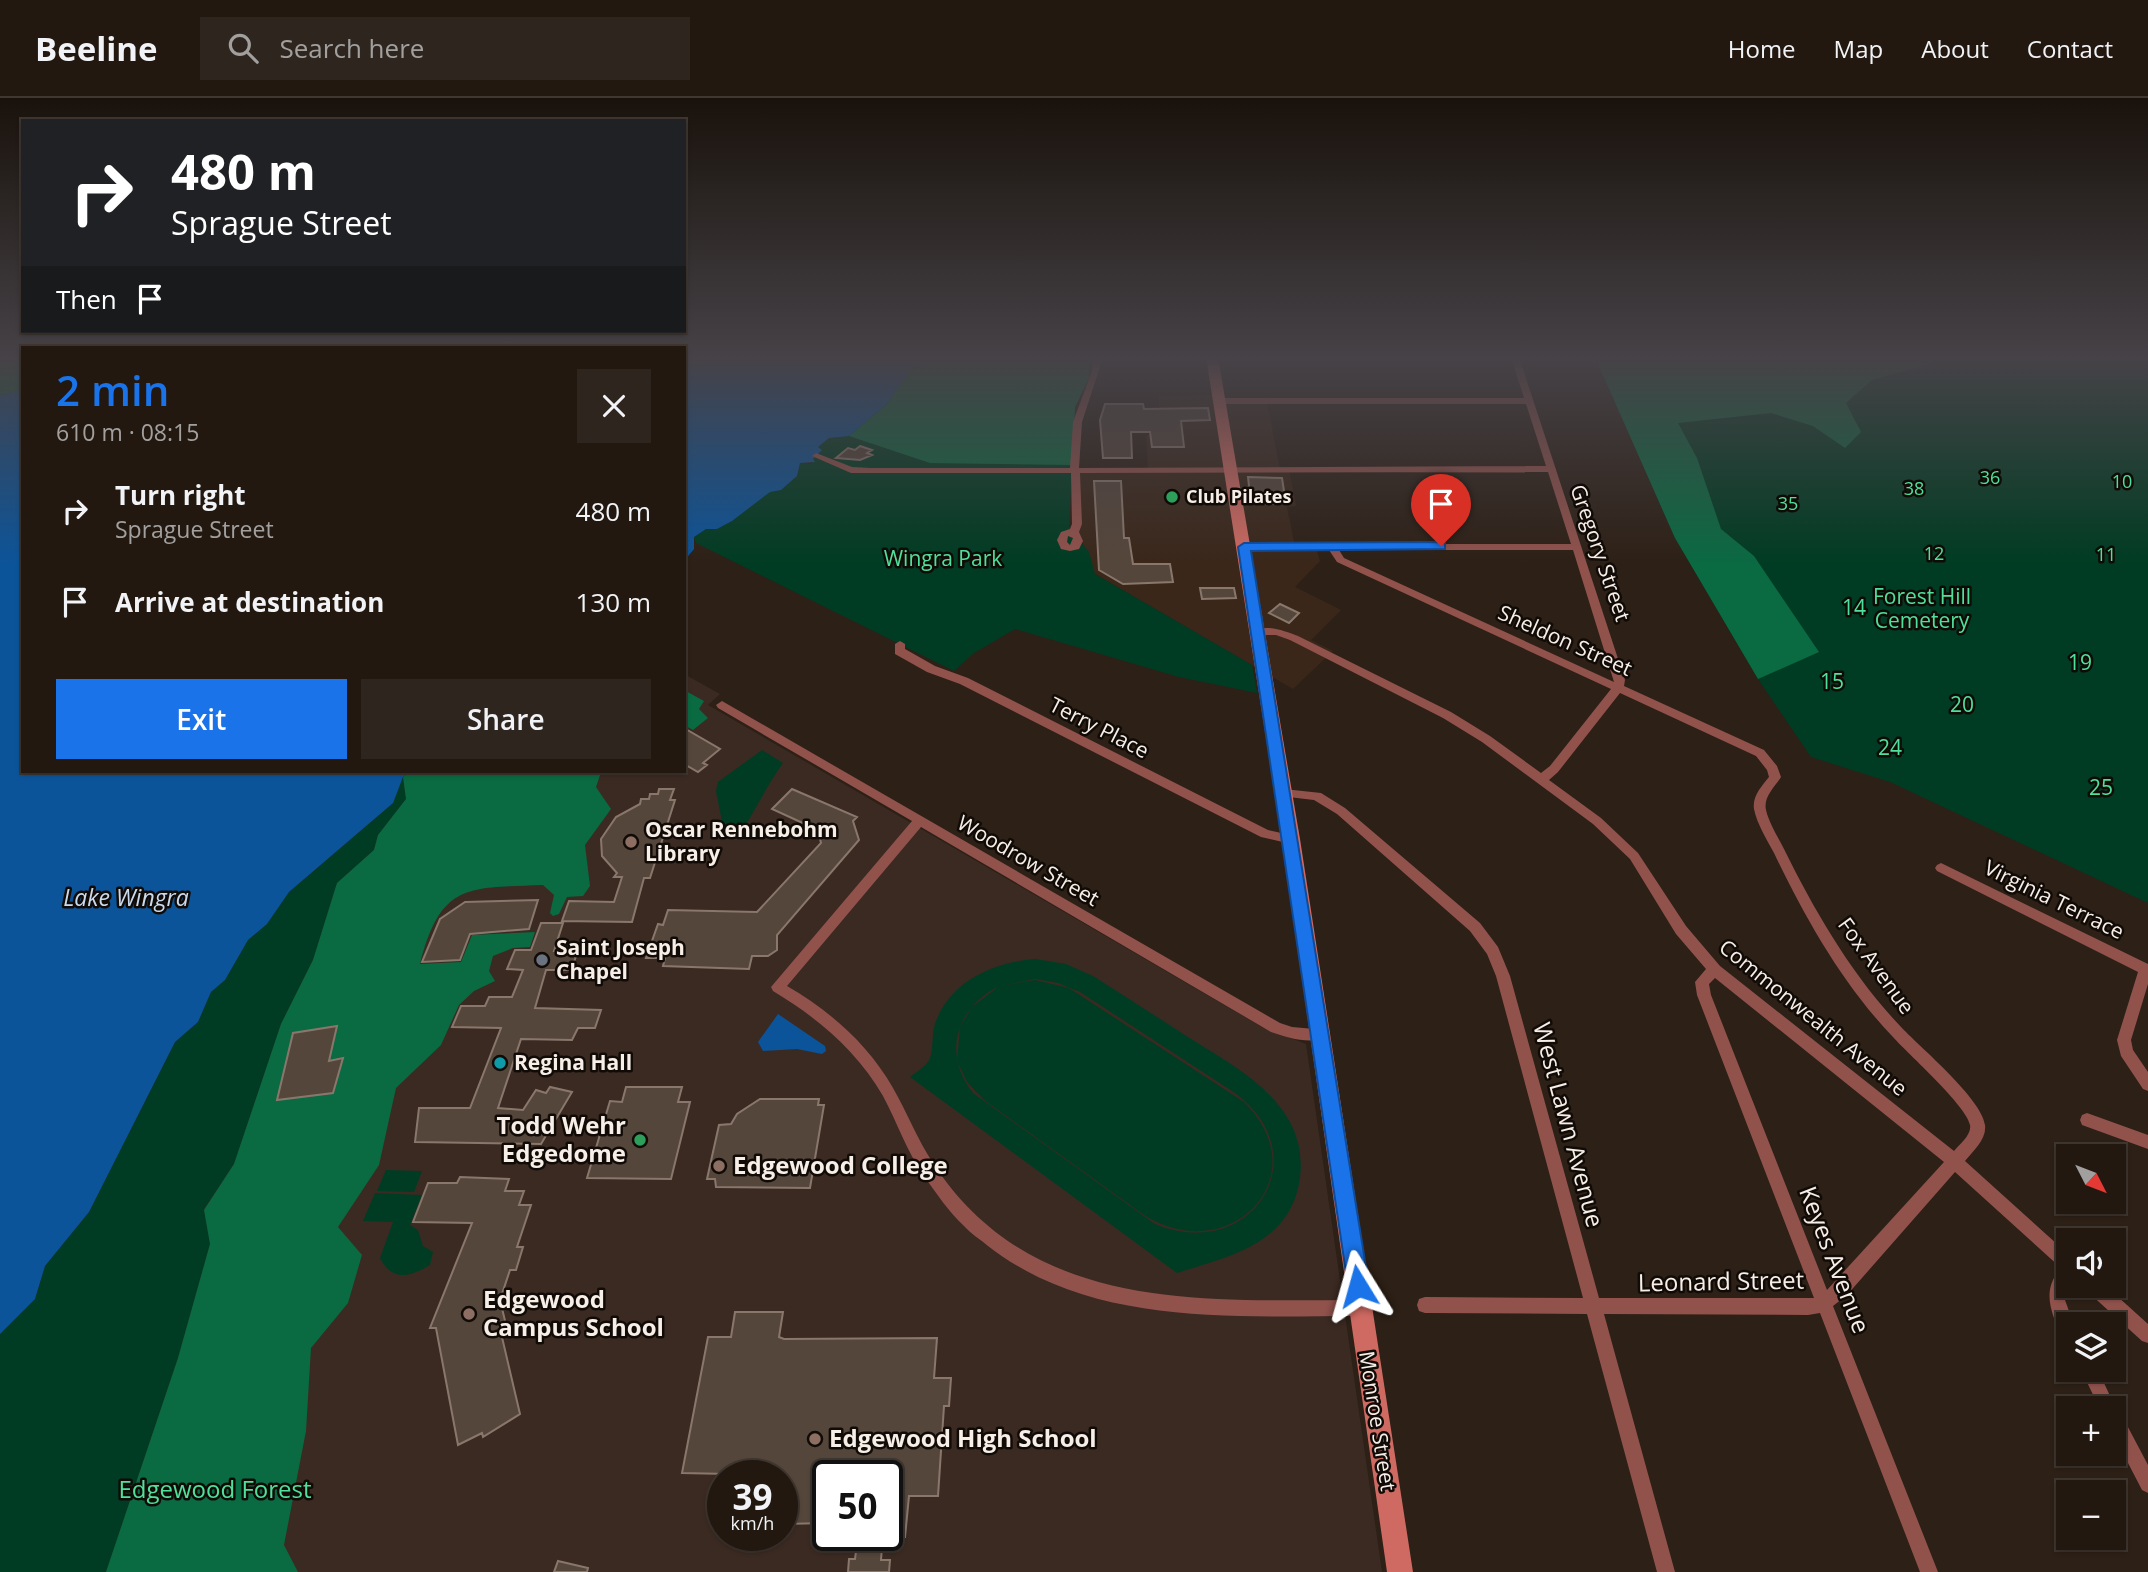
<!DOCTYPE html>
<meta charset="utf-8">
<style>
:root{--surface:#221810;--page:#2e251e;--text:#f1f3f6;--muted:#a2a09f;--line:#3f3730;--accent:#1a73e8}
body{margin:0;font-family:"Open Sans",sans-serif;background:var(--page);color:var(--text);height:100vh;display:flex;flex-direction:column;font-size:26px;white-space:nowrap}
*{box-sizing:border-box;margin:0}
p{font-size:23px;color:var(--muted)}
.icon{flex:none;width:38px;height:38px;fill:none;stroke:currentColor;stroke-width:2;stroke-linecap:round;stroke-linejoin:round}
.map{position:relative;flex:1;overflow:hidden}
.details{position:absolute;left:21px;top:248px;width:665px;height:427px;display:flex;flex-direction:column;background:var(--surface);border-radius:0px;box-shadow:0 2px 5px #0004,0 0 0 2px var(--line)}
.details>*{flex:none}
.guide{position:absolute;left:21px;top:21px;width:665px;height:214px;border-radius:0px;box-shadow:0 2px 5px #0004,0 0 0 2px var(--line);background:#202124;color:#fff;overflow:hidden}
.needle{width:46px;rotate:132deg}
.tools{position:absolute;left:2056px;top:1046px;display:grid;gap:14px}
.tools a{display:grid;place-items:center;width:70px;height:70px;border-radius:0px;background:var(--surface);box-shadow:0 2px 5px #0004,0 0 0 2px var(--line);font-size:35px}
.speed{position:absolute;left:707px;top:1362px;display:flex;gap:14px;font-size:35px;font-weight:700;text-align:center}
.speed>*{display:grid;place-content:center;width:91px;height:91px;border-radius:50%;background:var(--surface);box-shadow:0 2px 5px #0004,0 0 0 2px var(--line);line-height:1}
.speed small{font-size:18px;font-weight:400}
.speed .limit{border:4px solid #111;border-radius:10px;background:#fff;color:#111}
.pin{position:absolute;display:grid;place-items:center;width:60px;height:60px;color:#fff;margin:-72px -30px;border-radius:50% 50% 50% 0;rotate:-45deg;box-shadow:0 0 7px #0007}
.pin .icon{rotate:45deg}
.me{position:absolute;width:77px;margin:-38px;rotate:352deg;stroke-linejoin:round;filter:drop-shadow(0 0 5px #0008)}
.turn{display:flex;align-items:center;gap:24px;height:147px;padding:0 35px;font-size:32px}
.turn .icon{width:91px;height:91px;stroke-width:2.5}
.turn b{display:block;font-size:49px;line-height:60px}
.then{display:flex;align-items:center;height:66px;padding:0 35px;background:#0003;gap:14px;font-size:26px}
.round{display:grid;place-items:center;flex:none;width:74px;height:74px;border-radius:0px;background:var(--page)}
.overview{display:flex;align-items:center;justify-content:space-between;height:119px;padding:0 35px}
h1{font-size:42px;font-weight:600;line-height:52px;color:var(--accent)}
.cta{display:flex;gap:14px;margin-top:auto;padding:14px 35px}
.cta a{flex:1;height:80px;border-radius:0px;background:var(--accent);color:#fff;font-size:28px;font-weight:600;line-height:80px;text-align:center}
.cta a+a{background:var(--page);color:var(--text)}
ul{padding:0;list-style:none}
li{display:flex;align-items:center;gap:21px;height:91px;padding:0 35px}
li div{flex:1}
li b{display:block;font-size:26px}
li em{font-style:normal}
header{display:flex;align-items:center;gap:42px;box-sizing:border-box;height:98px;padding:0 35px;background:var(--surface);border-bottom:2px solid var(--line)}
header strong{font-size:33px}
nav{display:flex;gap:38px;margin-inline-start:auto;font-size:24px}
.search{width:490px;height:63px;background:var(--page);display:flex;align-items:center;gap:18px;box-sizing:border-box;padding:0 24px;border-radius:0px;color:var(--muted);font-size:26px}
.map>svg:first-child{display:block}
</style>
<header>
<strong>Beeline</strong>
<div class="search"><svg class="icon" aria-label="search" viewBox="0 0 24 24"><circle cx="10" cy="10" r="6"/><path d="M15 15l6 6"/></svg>Search here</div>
<nav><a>Home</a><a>Map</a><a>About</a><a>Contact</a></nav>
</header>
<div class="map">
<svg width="2148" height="1474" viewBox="0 0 2148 1474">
<rect width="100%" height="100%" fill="#2d2016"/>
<!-- built -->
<path fill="#3a271a" d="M 1218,297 L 1220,303 L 1267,304 L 1280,371 L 1289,371 L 1296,408 L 1287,409 L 1295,449 L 1316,450 L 1320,463 L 1295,489 L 1341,512 L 1311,542 L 1333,553 L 1293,591 L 1095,476 L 1076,429 L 1077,372 L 1148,371 L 1146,337 L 1162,336 L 1158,298 Z"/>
<!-- education -->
<path fill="#3b2a22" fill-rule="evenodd" d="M 684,576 L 720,596 L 708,607 L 1262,929 L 1306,946 L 1382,1474 L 0,1474 L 0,1236 L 35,1201 L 409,674 L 684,674 ZM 723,1377 L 782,1377 L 782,1437 L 723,1437 ZM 828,1377 L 887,1377 L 887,1437 L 828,1437 Z"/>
<!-- green -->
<path fill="#003c23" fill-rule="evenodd" d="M 919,259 L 1089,259 L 1089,280 L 1075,309 L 1069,429 L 1089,454 L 1095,476 L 1252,567 L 1257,595 L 1179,579 L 1015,531 L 974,555 L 954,573 L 696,445 L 694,439 L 706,431 L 717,431 L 732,423 L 770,393 L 781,392 L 797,378 L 800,365 L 812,366 L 817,350 L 829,340 L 834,340 L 901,282 Z
M 1917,259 L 2148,259 L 2148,805 L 1890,684 L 1811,659 L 1758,581 L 1675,440 L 1619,313 L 1858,289 Z
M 762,652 L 783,665 C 768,686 757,709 743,731 L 736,733 L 723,729 L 716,693 L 718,684 Z
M 403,679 L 406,701 L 378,737 L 374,752 L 337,785 L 313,862 L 281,926 L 234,1066 L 204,1111 L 210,1146 L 178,1260 L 106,1474 L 0,1474 L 0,1236 L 35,1201 L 45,1168 L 89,1114 L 175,944 L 198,924 L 211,894 L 225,882 L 248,842 L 267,826 L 289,794 L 393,705 Z
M 1035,861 L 1066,866 L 1093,878 C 1125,898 1157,919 1188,939 C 1242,973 1313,1009 1299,1086 C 1287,1147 1228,1159 1177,1175 L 910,979 C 916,974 928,967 930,960 C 934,949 931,935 936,923 C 952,882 994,864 1035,861 ZM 1035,881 L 1058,885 L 1080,894 L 1235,995 C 1320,1058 1252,1166 1155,1126 L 973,995 C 942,956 956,910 999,888 L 972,909 L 960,929 L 957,963 L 967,984 L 984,1002 L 1144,1117 C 1229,1171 1320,1079 1244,1004 L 1069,890 L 1035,882 L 1001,888 Z
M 386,1072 L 422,1073 L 414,1094 L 377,1093 Z
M 375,1095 L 422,1097 L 410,1127 L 418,1132 L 423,1148 L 433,1154 L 430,1167 C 410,1179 392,1184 380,1160 L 393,1124 L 363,1123 Z"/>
<!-- forest -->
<path fill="#0a6a42" d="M 0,259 L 23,259 L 23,292 L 0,297 Z
M 943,259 L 1089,259 L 1089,280 L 1075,309 L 1072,367 L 930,365 L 849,338 L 887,306 L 916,262 Z
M 1595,259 L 1928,259 L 1938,264 L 1872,282 L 1846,305 L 1861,334 L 1845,350 L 1813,328 L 1771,315 L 1678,325 L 1697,360 L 1721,431 L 1754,458 L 1819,554 L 1758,581 L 1675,440 Z
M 684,592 L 704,603 L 699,611 L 708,620 L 693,632 L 684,627 Z
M 409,674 L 601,674 L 596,689 L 611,711 L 585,747 L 590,788 L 583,798 L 567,799 L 559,816 L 553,818 L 550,815 L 554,797 L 543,787 C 468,790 441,784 420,866 L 461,864 L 472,837 L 535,834 L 530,849 L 513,850 L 493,858 L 489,873 L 495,883 L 474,893 L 459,907 L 441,947 L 396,990 L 379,1067 L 338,1129 L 362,1157 L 348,1205 L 311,1250 L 306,1333 L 284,1447 L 298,1474 L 106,1474 L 178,1260 L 210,1146 L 204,1112 L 234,1066 L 281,926 L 313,862 L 337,785 L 374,752 L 378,737 L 406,701 L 403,679 Z"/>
<!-- water -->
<path fill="#0c5499" d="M 684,259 L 919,259 L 887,306 L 849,338 L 829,340 L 818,349 L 822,352 L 813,361 L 815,364 L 800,365 L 797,378 L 781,392 L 770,394 L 732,423 L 717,431 L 706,431 L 694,439 L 694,451 L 684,463 Z
M 23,292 L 23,674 L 409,674 L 403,679 L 393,705 L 289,794 L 267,826 L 248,842 L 225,882 L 211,894 L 198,924 L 175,944 L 89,1114 L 45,1168 L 35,1201 L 0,1236 L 0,297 Z
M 778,916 L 825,948 L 826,953 L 822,956 L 797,951 L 763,953 L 758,944 Z"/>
<!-- building -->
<path fill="#55463b" stroke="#89776c" stroke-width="2" d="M 1105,306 L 1143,306 L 1144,311 L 1208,310 L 1210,322 L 1181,323 L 1184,349 L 1152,349 L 1150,334 L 1131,334 L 1132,360 L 1103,360 L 1100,322 Z
M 860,348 L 872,352 L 867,355 L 872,357 L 860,362 L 836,360 L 848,350 L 855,352 Z
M 1248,379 L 1282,380 L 1286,406 L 1251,406 Z
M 1094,383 L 1121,383 L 1124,440 L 1129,440 L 1133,466 L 1170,466 L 1173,484 L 1123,486 L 1099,472 Z
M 1200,490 L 1234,490 L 1236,500 L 1202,501 Z
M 1280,506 L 1299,515 L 1289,525 L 1269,515 Z
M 684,630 L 720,651 L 703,665 L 707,667 L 698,674 L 684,666 Z
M 659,691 L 674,691 L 670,702 L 675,702 L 650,780 L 644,780 L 632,824 L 562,823 L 569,803 L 614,804 L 622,779 L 614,779 L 617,775 L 602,758 L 601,741 L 616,719 L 640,706 L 641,701 L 649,701 L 650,696 L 658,696 Z
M 792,691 L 857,719 L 853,723 L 859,742 L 777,837 L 777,852 L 768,858 L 752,858 L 749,871 L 663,868 L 665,860 L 646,860 L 658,826 L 663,827 L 668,812 L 757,814 L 821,745 L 818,732 L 772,711 Z
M 538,802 L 529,831 L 470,836 L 460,862 L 422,864 L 440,821 L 465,804 Z
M 541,825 L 563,825 L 554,853 L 578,853 L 571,872 L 546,872 L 535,910 L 601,912 L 595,930 L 578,930 L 572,942 L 521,941 L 498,1010 L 523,1012 L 536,992 L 546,995 L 550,989 L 572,994 L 541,1046 L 415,1044 L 419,1010 L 470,1010 L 501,930 L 452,929 L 461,908 L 485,908 L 489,899 L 512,899 L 523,872 L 507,871 L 515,852 L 531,852 Z
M 337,928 L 329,963 L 343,960 L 333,995 L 277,1002 L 293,935 Z
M 626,989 L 682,989 L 678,1004 L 690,1004 L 671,1081 L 587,1080 L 610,1003 L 622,1004 Z
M 760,1001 L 819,1001 L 818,1007 L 824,1007 L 810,1090 L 716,1089 L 715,1081 L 707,1081 L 719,1027 L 731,1026 L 737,1016 Z
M 460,1079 L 509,1081 L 505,1093 L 524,1093 L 519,1107 L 531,1107 L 517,1149 L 523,1149 L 516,1172 L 510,1172 L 500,1202 L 507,1231 L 501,1235 L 520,1316 L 483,1339 L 482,1335 L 458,1347 L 436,1230 L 430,1230 L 472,1125 L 413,1124 L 428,1085 L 457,1085 Z
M 735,1214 L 783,1214 L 779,1239 L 784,1241 L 937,1240 L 934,1280 L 951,1280 L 949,1308 L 944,1308 L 938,1398 L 909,1398 L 905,1439 L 887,1440 L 887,1377 L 828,1377 L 828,1425 L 782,1426 L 782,1377 L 682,1375 L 708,1239 L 731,1239 Z
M 863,1437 L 883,1437 L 881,1462 L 890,1462 L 889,1474 L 848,1474 L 849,1461 L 855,1461 L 858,1438 Z
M 558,1463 L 588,1470 L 587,1474 L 554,1474 Z"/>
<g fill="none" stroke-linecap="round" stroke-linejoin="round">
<!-- minor -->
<path fill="#91524c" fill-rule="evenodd" d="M 1094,259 L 1102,259 L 1101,266 L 1082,324 L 1079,370 L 1546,368 L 1526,306 L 1220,306 L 1216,303 L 1220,300 L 1524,300 L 1511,259 L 1519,259 L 1625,582 L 1624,588 L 1764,652 L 1777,668 L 1781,679 C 1775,689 1763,699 1766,712 C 1769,725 1778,739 1784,751 C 1815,814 1853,879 1902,930 C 1921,950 1982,1001 1985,1027 C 1987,1041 1973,1053 1965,1063 L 2068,1156 L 2068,1185 L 2065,1195 L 2065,1202 L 2074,1227 L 2068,1227 L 2068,1241 L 2062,1239 C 2051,1215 2041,1192 2061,1170 L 1955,1074 L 1847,1197 L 1833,1208 L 1938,1474 L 1920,1474 L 1820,1215 L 1808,1217 L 1604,1216 L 1675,1474 L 1657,1474 L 1587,1216 L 1425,1215 L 1419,1213 L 1417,1207 L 1419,1201 L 1425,1199 L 1583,1200 L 1496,878 L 1487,856 L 1470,833 L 1337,716 L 1314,702 L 1280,698 L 1278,695 L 1284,691 L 1321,695 L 1345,710 L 1480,825 L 1498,849 L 1510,878 L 1599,1200 L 1814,1200 L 1697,897 L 1695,884 L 1706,871 L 1676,836 L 1630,761 L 1593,726 L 1482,644 L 1443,620 L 1290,542 L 1276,537 L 1258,537 L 1253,534 C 1265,525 1284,533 1298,538 L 1451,614 L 1490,638 L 1541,675 L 1550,668 L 1611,591 L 1337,464 L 1329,452 L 1244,452 L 1239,449 L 1244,446 L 1571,446 L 1548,374 L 1080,375 L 1082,426 L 1079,434 L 1083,443 L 1079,451 L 1070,453 L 1061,451 L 1057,442 L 1061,434 L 1070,431 L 1072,426 L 1071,375 L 851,375 L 812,358 L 816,355 L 852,369 L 871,370 L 1070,370 L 1073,324 L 1092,273 ZM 1068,438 L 1073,440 L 1070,447 L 1067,444 ZM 1339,452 L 1573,452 L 1614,584 L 1344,460 ZM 1620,595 L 1756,658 L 1767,672 L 1769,679 C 1762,688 1752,698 1754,711 C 1757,726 1767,742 1774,755 C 1805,820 1843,887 1893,939 C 1908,956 1967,1008 1970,1027 C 1972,1037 1959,1047 1954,1053 L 1720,868 L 1686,828 L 1638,755 L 1601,720 L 1549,682 L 1558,674 ZM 1715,880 L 1944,1064 L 1827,1192 L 1711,897 L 1709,886 Z
M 900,543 L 905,546 L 905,551 L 935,568 L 968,580 L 1268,732 L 1295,738 L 1297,741 L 1295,744 L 1291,746 L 1261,739 L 960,586 L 927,574 L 895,556 L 895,546 Z
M 722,603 L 1280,925 L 1292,929 L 1326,932 L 1328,936 L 1326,940 C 1308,946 1288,940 1271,934 L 921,729 L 787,888 C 830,913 868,946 893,990 C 907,1014 917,1041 933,1065 C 1031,1216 1203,1202 1361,1202 L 1367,1204 L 1369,1210 L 1367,1216 L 1361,1218 C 1236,1218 1092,1229 988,1148 C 980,1141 971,1136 964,1128 C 949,1114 936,1095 924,1078 C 907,1054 897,1024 883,998 C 857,953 818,920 773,893 L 771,889 L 912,723 L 718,610 L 716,607 Z
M 1941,765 L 2148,866 L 2148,886 L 2131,942 L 2133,952 L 2148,974 L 2148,993 L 2143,991 L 2121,958 L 2117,942 L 2138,874 L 1937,773 L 1935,770 L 1937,767 Z
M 2087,1015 L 2148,1037 L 2148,1051 L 2082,1027 L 2080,1022 L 2082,1017 Z
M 2086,1188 L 2106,1188 L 2148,1226 L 2148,1245 L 2142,1243 L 2088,1194 Z
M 2081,1272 L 2098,1272 L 2117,1313 L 2120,1314 L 2148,1367 L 2148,1395 L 2142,1392 L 2114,1338 L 2114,1311 L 2100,1311 Z"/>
<!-- secondary -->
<path fill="#cf6a62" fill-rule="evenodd" d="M 1206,259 L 1218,259 L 1300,741 L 1413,1474 L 1387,1474 L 1282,741 Z"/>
</g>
<!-- sky -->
<linearGradient id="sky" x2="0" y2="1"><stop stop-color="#19120c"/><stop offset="0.56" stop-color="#464247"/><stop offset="1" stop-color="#464247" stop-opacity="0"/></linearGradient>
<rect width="2148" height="466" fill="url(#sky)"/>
<!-- route -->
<path fill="#1a73e8" stroke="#114b97" stroke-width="2" d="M 1441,444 L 1445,445 L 1445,451 L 1251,453 L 1369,1188 L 1366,1196 L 1358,1199 L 1351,1196 L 1348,1188 L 1238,449 L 1244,445 Z"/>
<!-- markers -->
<g fill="#2e9e5b" stroke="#110b07" stroke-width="2.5">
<circle cx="1172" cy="399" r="7"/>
<circle cx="640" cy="1042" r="7"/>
</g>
<g fill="#8d6e63" stroke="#110b07" stroke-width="2.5">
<circle cx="631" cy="744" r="7"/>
<circle cx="719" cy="1068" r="7"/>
<circle cx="469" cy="1216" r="7"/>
<circle cx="815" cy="1341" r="7"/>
</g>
<circle fill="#6b7280" stroke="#110b07" stroke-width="2.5" cx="542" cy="862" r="7"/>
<circle fill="#0f9aa8" stroke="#110b07" stroke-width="2.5" cx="500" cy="965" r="7"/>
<g text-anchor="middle" stroke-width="5" stroke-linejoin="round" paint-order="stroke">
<!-- far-park labels -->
<g font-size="18" fill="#4fe09a" stroke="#110b07">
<text x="1990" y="386">36</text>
<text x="2122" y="390">10</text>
<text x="1914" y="397">38</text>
<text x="1788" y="412">35</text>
<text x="1934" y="462">12</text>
<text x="2106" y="463">11</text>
</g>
<!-- far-poi labels -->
<g font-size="18" font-weight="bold" fill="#f8eee8" stroke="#110b07" text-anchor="start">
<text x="1186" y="405">Club Pilates</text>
</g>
<!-- street labels -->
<g font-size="21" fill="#f8eee8" stroke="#110b07">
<text transform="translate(1600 455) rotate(71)" y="7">Gregory Street</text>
<text transform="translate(1565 543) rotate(24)" y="7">Sheldon Street</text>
<text transform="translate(1099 630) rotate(27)" y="7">Terry Place</text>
<text transform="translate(1028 763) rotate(30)" y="7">Woodrow Street</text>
<text transform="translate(2054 802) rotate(26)" y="7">Virginia Terrace</text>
<text transform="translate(1876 868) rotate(54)" y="7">Fox Avenue</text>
<text transform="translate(1813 920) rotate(39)" y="7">Commonwealth Avenue</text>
<text transform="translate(1377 1323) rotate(81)" y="7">Monroe Street</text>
</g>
<!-- park labels -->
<g font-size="21" fill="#4fe09a" stroke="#110b07">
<text x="943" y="468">Wingra Park</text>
<text x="1922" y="506">Forest Hill<tspan x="1922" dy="24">Cemetery</tspan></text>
<text x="1854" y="517">14</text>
<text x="2080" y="572">19</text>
<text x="1832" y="591">15</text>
<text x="1962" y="614">20</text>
<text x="1890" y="657">24</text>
<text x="2101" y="697">25</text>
</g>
<!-- poi labels -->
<g font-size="21" font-weight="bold" fill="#f8eee8" stroke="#110b07" text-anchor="start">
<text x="645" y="739">Oscar Rennebohm<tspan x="645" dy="24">Library</tspan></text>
<text x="556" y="857">Saint Joseph<tspan x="556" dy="24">Chapel</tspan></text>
<text x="514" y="972">Regina Hall</text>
</g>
<!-- water labels -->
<g font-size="23" font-style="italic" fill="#cadbee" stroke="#110b07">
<text x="126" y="808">Lake Wingra</text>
</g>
<!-- near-street labels -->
<g font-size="24" fill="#f8eee8" stroke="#110b07">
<text transform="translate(1568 1027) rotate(75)" y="8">West Lawn Avenue</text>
<text transform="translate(1834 1162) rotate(69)" y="8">Keyes Avenue</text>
<text transform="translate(1721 1184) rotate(-1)" y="8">Leonard Street</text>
</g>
<!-- near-poi labels -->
<g font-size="24" font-weight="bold" fill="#f8eee8" stroke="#110b07" text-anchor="start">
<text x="626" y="1036" text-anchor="end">Todd Wehr<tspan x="626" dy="28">Edgedome</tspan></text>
<text x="733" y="1076">Edgewood College</text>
<text x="483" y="1210">Edgewood<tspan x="483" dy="28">Campus School</tspan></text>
<text x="829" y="1349">Edgewood High School</text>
</g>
<!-- near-park labels -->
<g font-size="24" fill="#4fe09a" stroke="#110b07">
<text x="215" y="1400">Edgewood Forest</text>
</g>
</g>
</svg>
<div class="tools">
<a><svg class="needle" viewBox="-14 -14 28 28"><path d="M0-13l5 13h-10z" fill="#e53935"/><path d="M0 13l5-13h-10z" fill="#a2a09f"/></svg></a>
<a><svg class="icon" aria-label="sound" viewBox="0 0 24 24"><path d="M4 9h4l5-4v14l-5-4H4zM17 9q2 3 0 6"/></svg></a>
<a><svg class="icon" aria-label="layers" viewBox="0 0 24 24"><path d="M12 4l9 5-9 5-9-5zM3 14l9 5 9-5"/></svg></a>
<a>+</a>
<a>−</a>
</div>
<div class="speed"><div>39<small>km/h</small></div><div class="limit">50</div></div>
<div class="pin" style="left:1441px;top:448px;background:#d93025"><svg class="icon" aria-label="arrive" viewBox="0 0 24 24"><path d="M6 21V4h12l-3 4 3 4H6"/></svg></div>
<svg class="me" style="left:1358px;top:1188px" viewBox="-20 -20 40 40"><path d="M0-17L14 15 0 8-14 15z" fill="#1a73e8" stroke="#fff" stroke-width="4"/></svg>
<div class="guide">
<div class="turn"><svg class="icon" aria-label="right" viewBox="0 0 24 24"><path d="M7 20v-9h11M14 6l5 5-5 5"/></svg><div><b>480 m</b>Sprague Street</div></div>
<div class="then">Then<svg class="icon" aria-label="arrive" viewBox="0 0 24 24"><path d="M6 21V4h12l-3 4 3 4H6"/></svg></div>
</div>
<section class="details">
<div class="overview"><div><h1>2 min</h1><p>610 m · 08:15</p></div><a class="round"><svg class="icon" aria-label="close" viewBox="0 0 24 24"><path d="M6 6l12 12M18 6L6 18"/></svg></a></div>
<ul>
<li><svg class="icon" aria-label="right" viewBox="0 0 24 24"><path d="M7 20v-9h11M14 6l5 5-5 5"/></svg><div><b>Turn right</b><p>Sprague Street</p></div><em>480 m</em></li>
<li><svg class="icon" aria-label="arrive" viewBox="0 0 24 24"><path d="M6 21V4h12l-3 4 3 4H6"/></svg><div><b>Arrive at destination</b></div><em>130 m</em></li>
</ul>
<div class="cta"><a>Exit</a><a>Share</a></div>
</section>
</div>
